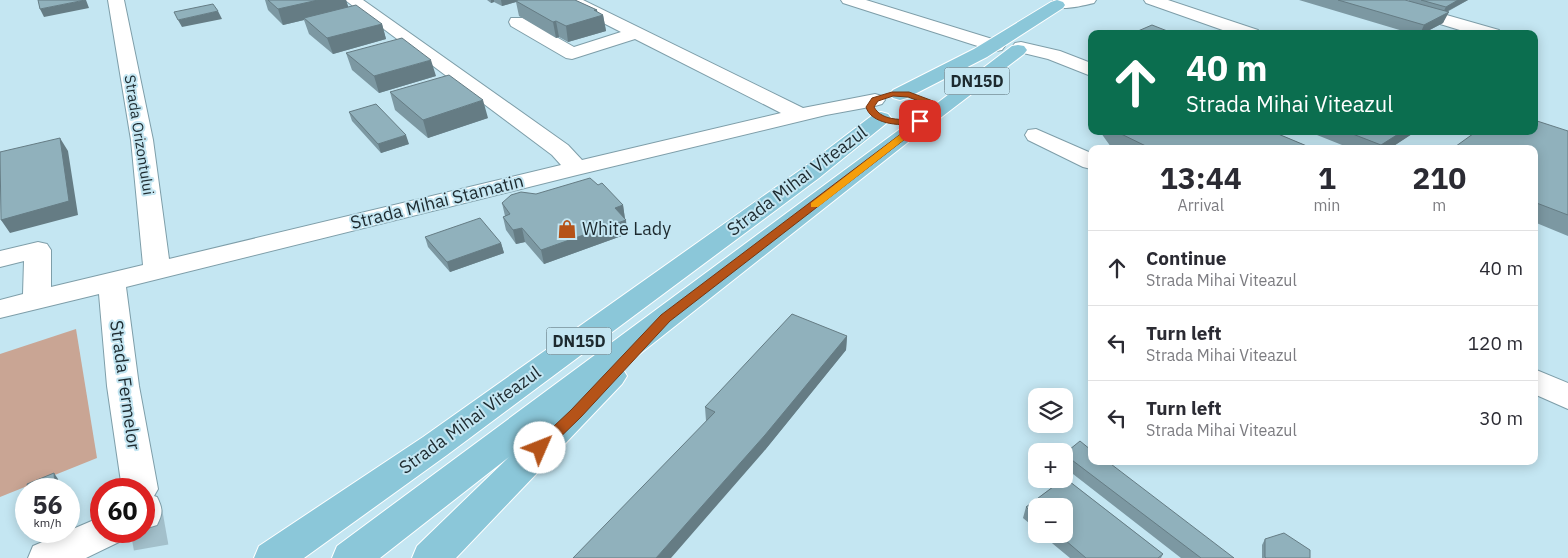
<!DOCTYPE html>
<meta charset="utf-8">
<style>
:root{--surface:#fff;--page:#f7f7f7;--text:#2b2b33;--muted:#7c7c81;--line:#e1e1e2}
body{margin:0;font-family:"IBM Plex Sans",sans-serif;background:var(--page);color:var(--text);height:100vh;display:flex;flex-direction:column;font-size:19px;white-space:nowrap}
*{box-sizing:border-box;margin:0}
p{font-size:16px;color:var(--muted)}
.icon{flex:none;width:28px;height:28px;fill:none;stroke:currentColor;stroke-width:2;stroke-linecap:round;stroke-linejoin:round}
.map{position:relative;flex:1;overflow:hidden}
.panel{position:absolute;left:1088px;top:145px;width:450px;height:320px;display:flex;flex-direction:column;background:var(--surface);border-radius:10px;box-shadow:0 2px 12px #0003}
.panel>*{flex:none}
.banner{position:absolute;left:1088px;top:30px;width:450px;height:105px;border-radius:10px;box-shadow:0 2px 12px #0003;background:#0b6e4f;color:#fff;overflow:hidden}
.buttons{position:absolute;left:1028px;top:388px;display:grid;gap:10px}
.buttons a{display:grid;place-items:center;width:45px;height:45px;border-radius:10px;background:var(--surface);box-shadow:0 2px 12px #0003;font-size:25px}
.speed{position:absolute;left:15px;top:478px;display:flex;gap:10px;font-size:25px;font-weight:700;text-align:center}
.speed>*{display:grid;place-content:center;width:65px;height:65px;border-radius:50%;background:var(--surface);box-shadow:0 2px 12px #0003;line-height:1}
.speed small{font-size:12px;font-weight:400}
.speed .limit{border:8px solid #d22;background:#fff;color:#111}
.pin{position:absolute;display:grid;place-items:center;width:42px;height:42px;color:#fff;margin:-21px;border-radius:10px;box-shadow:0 2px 8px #0006}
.me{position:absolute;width:55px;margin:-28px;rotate:46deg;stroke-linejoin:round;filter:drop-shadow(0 0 4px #0008)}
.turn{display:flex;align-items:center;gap:18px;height:105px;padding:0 15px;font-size:22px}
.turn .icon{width:65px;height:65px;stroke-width:2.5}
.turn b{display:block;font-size:35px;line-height:42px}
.eta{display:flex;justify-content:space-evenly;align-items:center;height:85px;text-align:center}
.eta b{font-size:30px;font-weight:700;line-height:35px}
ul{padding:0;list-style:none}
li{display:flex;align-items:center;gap:15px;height:75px;padding:0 15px;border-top:1px solid var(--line)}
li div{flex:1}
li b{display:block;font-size:19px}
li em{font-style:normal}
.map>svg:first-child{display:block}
</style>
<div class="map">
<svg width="1568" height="558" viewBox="0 0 1568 558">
<rect width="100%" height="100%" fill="#c4e6f2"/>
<!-- green -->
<path fill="#c9a594" d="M 76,329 L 97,458 L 0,497 L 0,354 Z"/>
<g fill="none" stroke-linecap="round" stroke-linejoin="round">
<!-- minor-tunnel -->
<path stroke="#a3c0cb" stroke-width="35" stroke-dasharray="35 18" stroke-linecap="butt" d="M 145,513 L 153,558"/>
<!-- minor casing -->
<g stroke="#7e9ea9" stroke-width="2">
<path id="minor" d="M 108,0 L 124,0 L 153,140 L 169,259 L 561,165 L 552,155 L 345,0 L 363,0 L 568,145 L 582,160 L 781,113 L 635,39 L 572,59 L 566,58 L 511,26 L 509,22 L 511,18 L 523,18 L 574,47 L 621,32 L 564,3 L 562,0 L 583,0 L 803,108 L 875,94 L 882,96 L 885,100 L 882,104 L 875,106 L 826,115 L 577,175 L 126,287 L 139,386 L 158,489 L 154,496 L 157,497 C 163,509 163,513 157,525 L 144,529 L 144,489 L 122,489 L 107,386 L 99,294 L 0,318 L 0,300 L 23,294 L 24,261 L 0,267 L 0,251 L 38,242 L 47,244 L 51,250 L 51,287 L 143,265 L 131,140 Z
M 841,0 L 866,0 L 1002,42 L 1005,46 L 1002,50 L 996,51 L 990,50 L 843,3 Z
M 1096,0 L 1094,3 C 1081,6 1065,10 1052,7 L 1050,4 L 1054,0 Z
M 1144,0 L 1168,0 L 1258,30 L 1261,34 L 1234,34 L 1146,3 Z
M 1369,0 L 1394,0 L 1499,30 L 1502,34 L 1473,34 L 1371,3 Z
M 1021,42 L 1060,51 L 1091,63 L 1091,76 L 1048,59 L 1015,51 L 1012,47 L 1015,43 Z
M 1036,129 L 1091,153 L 1091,169 L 1083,167 L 1028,140 L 1025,135 L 1028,130 Z
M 1534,369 L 1568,383 L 1568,409 L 1534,394 Z
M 101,517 L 101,531 L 125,531 L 119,542 L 86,558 L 28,558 L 33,546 Z"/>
</g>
<!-- major casing -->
<g stroke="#fff" stroke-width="2">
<path id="major" d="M 1057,0 L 1063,2 L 1065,5 L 1063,8 L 987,57 L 907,98 L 900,100 L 893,98 L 890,94 L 893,90 L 974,49 L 1051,2 Z
M 1018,45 L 1024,46 L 1027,50 L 1024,54 L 939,119 L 936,120 L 622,368 L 627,376 L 622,384 L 456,558 L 412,558 L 417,546 L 509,457 L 380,558 L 332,558 L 337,546 L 919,115 L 923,114 L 1012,46 Z
M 881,112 L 888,114 L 891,118 L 888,122 L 819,178 L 447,455 L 304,558 L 254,558 L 259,546 L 423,437 L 803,168 L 874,114 Z"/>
</g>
<!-- minor -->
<use href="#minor" fill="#fff" fill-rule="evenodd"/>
<!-- major -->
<use href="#major" fill="#8bc7d9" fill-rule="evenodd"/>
</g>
<!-- wall -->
<path fill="#7c98a2" d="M 265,0 L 346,0 L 348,7 L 382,24 L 386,39 L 333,54 L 309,34 L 304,20 L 283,25 L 268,10 Z
M 487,0 L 575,0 L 597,10 L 597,12 L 603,15 L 606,31 L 568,42 L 559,37 L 556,38 L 519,16 L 516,2 L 502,6 L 494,2 L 491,3 Z
M 1299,0 L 1405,0 L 1408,1 L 1409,0 L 1468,0 L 1447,12 L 1443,23 L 1422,34 L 1413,34 Z
M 346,53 L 436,76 L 379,93 L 352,70 Z
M 390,92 L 488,118 L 428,138 L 395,110 Z
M 349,112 L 409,144 L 381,153 L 352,121 Z
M 1101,131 L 1271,131 L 1314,149 L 1115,149 L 1111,147 L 1101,133 Z
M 1307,131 L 1413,131 L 1412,134 L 1389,149 L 1352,149 Z
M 1568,131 L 1568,236 L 1534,222 L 1534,149 Z
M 598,185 L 623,205 L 627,234 L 544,264 L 525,242 L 516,244 L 506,230 L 503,217 L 505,216 L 502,203 L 536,194 Z
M 425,237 L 501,243 L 504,253 L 450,272 L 428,247 Z
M 847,336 L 846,350 L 765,450 L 706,421 L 705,407 Z
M 1064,454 L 1234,558 L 1181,558 L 1064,467 Z
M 1065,478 L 1163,554 L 1161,558 L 1070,558 L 1041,534 L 1064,534 L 1064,506 L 1036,506 L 1036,529 L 1023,518 L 1026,507 Z
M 1265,539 L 1310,558 L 1262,558 L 1262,545 Z"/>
<!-- shaded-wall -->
<path fill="#657c84" d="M 85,0 L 86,0 L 89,8 L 44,17 L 40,9 Z
M 318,0 L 346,0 L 349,9 L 304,18 L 304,20 L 283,25 L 278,9 Z
M 491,0 L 494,0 L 494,2 L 491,3 Z
M 501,0 L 525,0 L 516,1 L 516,2 L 502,6 Z
M 1458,0 L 1468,0 L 1442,14 L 1446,7 Z
M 594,10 L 597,10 L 598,17 L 603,15 L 606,31 L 568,42 L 566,26 Z
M 218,11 L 222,19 L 182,27 L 178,20 Z
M 1449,12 L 1443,23 L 1422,34 L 1420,34 L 1424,25 Z
M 556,21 L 559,37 L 556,38 L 553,22 Z
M 382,24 L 386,39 L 333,54 L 327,38 Z
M 431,60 L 436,76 L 379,93 L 374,76 Z
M 483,100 L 488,118 L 428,138 L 423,120 Z
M 1403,131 L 1413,131 L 1412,134 L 1389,149 L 1379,149 L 1381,145 Z
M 406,135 L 409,144 L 381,153 L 378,144 Z
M 60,138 L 68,151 L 78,215 L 10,233 L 1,220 Z
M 623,205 L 625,219 L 615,208 Z
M 626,220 L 627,234 L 544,264 L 541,250 Z
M 522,228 L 525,242 L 516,244 L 513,230 Z
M 501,243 L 504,253 L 450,272 L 447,262 Z
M 847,336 L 846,350 L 765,450 L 671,558 L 656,558 Z
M 54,473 L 58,479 L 59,489 L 47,489 Z"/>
<!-- building -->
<path fill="#90b1bc" stroke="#657c84" d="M 38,0 L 85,0 L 40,9 Z
M 268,0 L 318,0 L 278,9 Z
M 518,0 L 575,0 L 597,10 L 594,10 L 603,15 L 566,26 L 556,21 L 553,22 L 516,1 Z
M 1338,0 L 1405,0 L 1449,12 L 1424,25 Z
M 1421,0 L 1458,0 L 1446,7 Z
M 213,4 L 218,11 L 178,20 L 174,12 Z
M 356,5 L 382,24 L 327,38 L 304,18 Z
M 1152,25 L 1175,34 L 1131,34 Z
M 402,38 L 431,60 L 374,76 L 346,53 Z
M 449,75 L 483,100 L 423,120 L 390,92 Z
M 376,104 L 406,135 L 378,144 L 349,112 Z
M 1534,120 L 1568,131 L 1568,215 L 1534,202 L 1534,149 L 1452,149 L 1477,131 L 1534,131 Z
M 1115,131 L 1271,131 L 1314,149 L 1152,149 Z
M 1345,131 L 1403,131 L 1381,145 Z
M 60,138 L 69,201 L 1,220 L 0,152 Z
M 590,178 L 598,185 L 602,183 L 623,205 L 615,208 L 626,220 L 541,250 L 522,228 L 513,230 L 503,217 L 510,214 L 502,203 L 511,195 L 521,192 L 536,194 Z
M 480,218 L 501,243 L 447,262 L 425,237 Z
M 792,314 L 847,336 L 765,435 L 656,558 L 573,558 L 715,412 L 705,407 Z
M 1080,441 L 1091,450 L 1091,461 L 1107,461 L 1234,558 L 1201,558 L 1064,454 Z
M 54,473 L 55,486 L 47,489 L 28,489 L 27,484 Z
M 1065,478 L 1163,554 L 1158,558 L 1086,558 L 1058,534 L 1064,534 L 1064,506 L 1036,506 L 1036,516 L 1026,507 Z
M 1284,533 L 1310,550 L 1310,558 L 1266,558 L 1265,557 L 1265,539 Z"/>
<!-- route -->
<path fill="#b55318" stroke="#763610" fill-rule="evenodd" d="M 892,92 L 909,92 L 933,101 L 938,111 L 936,115 L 670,321 L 581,417 L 545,452 L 540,454 L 535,452 L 533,448 L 535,444 L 571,410 L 661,315 L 914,124 C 899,126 871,124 866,107 L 872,98 ZM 893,96 L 908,97 L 927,104 L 930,111 L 921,119 C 906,119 883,123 874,107 L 878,101 Z"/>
<!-- slow -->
<path fill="#f59e0b" d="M 915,123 L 923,125 L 818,207 L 811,207 L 811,203 Z"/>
<!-- icons -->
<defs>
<g id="shop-bare" transform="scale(1.5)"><path d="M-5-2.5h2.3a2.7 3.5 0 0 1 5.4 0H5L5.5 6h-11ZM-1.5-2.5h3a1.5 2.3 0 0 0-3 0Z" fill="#b55318" stroke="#c4e6f2" stroke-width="2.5" paint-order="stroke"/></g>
</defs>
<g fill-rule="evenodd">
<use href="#shop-bare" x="567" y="229"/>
</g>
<g text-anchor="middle" stroke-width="4" stroke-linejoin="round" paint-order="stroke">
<!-- far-street labels -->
<g font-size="15" fill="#1d2a2f" stroke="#c4e6f2">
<text transform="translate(139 135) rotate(81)" y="5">Strada Orizontului</text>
</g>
<!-- shield labels -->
<g fill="#c4e6f2" stroke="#4f626a" stroke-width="1">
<rect x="944.5" y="67.5" width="65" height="27" rx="4"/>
<rect x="546.5" y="327.5" width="65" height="27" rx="4"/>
</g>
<g font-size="16" font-weight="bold" fill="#1d2a2f">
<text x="977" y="87">DN15D</text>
<text x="579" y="347">DN15D</text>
</g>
<!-- street labels -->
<g font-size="18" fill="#1d2a2f" stroke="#c4e6f2">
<text transform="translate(797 181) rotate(-37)" y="6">Strada Mihai Viteazul</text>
<text transform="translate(437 202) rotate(-14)" y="6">Strada Mihai Stamatin</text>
<text transform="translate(125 385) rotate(82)" y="6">Strada Fermelor</text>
<text transform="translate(470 420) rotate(-36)" y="6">Strada Mihai Viteazul</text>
</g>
<!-- poi labels -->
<g font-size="18" fill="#1d2a2f" stroke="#c4e6f2" text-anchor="start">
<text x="582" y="235">White Lady</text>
</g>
</g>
</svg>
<div class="buttons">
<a><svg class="icon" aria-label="layers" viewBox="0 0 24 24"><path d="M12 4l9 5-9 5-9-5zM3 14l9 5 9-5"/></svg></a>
<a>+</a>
<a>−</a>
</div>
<div class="speed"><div>56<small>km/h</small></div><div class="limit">60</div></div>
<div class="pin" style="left:920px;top:121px;background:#d93025"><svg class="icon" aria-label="arrive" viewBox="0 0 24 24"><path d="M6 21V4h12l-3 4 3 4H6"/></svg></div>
<svg class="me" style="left:540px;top:448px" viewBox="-20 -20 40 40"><circle r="19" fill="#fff"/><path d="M0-13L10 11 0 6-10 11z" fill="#b55318"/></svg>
<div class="banner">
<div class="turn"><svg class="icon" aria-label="ahead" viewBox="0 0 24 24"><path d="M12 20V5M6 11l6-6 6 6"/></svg><div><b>40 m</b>Strada Mihai Viteazul</div></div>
</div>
<section class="panel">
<div class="eta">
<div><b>13:44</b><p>Arrival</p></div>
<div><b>1</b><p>min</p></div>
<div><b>210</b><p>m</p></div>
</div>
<ul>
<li><svg class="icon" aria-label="ahead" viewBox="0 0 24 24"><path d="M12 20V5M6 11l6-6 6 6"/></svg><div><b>Continue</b><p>Strada Mihai Viteazul</p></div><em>40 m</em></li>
<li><svg class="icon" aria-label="left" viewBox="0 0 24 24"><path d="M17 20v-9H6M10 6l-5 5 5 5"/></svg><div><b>Turn left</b><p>Strada Mihai Viteazul</p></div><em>120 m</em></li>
<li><svg class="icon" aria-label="left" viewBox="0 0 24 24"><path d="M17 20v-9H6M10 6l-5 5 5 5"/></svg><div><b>Turn left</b><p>Strada Mihai Viteazul</p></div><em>30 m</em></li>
</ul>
</section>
</div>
